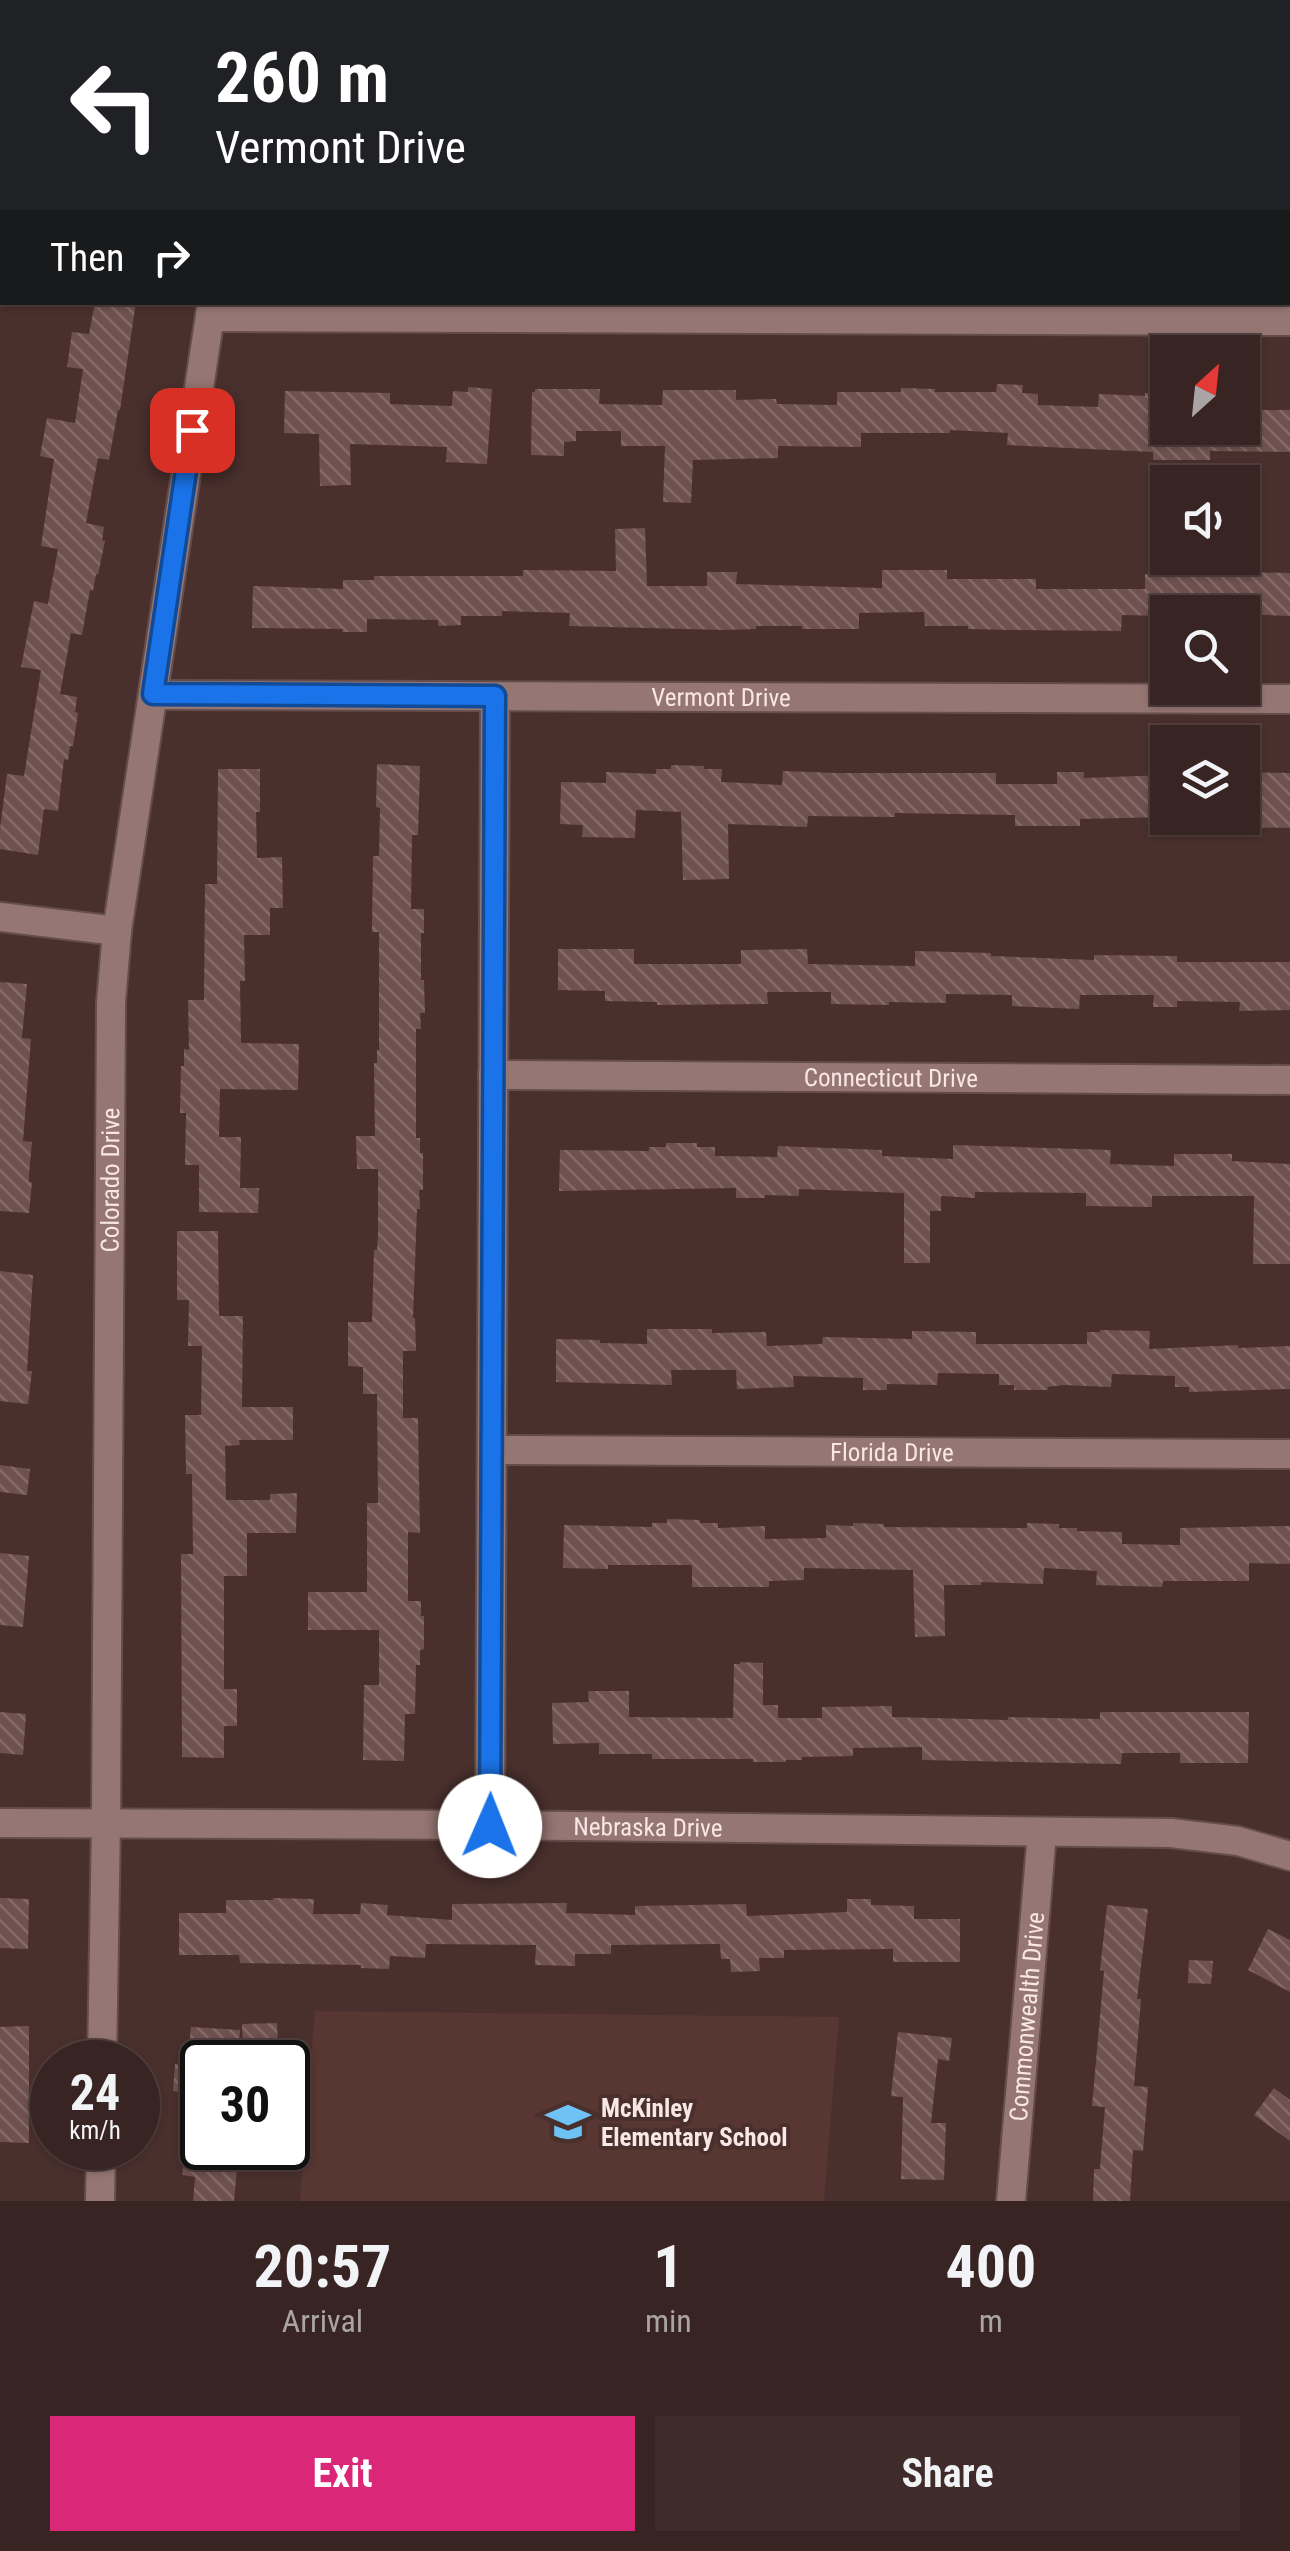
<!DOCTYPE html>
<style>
:root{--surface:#382422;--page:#3f2c2a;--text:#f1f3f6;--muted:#aba4a5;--line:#524140;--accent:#db2777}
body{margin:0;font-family:"Roboto Condensed",sans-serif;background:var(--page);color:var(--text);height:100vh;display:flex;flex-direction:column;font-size:38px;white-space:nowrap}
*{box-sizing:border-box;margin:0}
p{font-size:32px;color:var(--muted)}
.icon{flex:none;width:55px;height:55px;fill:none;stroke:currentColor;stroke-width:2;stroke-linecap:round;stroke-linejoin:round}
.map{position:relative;height:2201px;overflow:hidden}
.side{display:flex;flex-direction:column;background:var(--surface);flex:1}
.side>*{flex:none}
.top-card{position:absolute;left:0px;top:0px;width:1290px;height:305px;box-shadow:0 2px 8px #0004,0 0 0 2px var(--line);background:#202124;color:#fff;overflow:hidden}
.needle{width:65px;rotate:27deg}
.fabs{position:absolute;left:1150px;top:335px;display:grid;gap:20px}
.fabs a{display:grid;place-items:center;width:110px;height:110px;border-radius:0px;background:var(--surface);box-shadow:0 2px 8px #0004,0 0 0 2px var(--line);font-size:50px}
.speed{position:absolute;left:30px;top:2040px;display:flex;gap:20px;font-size:50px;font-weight:700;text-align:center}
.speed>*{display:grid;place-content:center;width:130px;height:130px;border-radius:50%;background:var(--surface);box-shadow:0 2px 8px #0004,0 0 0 2px var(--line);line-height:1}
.speed small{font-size:25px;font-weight:400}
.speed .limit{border:5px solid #111;border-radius:15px;background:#fff;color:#111}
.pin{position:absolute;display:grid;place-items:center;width:85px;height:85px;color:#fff;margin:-42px;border-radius:20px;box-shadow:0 5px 15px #0006}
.me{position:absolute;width:110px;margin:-55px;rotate:1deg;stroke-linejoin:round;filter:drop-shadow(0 0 8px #0008)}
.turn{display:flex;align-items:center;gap:35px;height:210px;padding:0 50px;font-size:45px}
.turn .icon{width:130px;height:130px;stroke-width:2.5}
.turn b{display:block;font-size:70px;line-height:85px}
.then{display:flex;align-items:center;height:95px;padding:0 50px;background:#0003;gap:20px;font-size:38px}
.eta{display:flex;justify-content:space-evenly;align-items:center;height:170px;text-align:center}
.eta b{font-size:60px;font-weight:700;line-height:70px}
.primary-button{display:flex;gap:20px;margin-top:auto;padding:20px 50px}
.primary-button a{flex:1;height:115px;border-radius:0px;background:var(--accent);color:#fff;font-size:40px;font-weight:700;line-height:115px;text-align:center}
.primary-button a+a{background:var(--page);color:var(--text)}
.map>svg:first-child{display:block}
</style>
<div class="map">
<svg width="1290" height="2201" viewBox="0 0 1290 2201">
<defs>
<pattern id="building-back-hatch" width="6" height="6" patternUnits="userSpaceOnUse" patternTransform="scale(2.5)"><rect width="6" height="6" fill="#6f524f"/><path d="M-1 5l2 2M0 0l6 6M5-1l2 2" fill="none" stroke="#846b68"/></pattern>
</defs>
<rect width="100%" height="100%" fill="#4a302d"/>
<!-- built -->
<path fill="#583632" d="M 315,2011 L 839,2017 L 824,2201 L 300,2201 Z"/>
<!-- building -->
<path fill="url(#building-back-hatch)" d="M 95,302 L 136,302 L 120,410 L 118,410 L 109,460 L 98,458 L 86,523 L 104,527 L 102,540 L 105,541 L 98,575 L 96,574 L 93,591 L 90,590 L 82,635 L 71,633 L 60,694 L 77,697 L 75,712 L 78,713 L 73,746 L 70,746 L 68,760 L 64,759 L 58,811 L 44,809 L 38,855 L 0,849 L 0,829 L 7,774 L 24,776 L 41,670 L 21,667 L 34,601 L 48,604 L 58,549 L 41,546 L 54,459 L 40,456 L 47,418 L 75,423 L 83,369 L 67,367 L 72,332 L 89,334 Z
M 997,384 L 1023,385 L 1022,393 L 1038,394 L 1038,405 L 1098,407 L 1099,394 L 1145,396 L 1145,393 L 1168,393 L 1168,428 L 1242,428 L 1242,410 L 1290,410 L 1290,452 L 1210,451 L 1210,460 L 1153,460 L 1153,452 L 1007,445 L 1008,433 L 950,430 L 950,433 L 861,433 L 861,447 L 778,446 L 778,458 L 693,460 L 691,503 L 663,502 L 665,446 L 621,446 L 621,431 L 576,431 L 576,441 L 564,442 L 564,456 L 531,455 L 532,392 L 535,392 L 535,389 L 600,389 L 599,404 L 662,405 L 663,390 L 736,390 L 736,400 L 776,399 L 777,404 L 837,405 L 837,392 L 901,392 L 901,388 L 935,389 L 935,392 L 996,392 Z
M 468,387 L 492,389 L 487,464 L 446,462 L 447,447 L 350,444 L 351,485 L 320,486 L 319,434 L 284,433 L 285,391 L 390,393 L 390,404 L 452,406 L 453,391 L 468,392 Z
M 645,528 L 647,586 L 707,586 L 707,572 L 737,572 L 736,584 L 882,588 L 882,570 L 947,570 L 947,579 L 1036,579 L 1036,589 L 1145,589 L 1145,574 L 1242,577 L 1242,572 L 1290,573 L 1290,616 L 1242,614 L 1242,612 L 1168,612 L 1168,616 L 1122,615 L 1121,631 L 1012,630 L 968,629 L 968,626 L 925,626 L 924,612 L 859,613 L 859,629 L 802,629 L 802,626 L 756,626 L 756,629 L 724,630 L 569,626 L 570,613 L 502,611 L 502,616 L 461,616 L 461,625 L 438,626 L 438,620 L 367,619 L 367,632 L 342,632 L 343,629 L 252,628 L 253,586 L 343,589 L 343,580 L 374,580 L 374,576 L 523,576 L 523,570 L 616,571 L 615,529 Z
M 377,764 L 420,766 L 418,835 L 412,835 L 411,909 L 424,909 L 424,933 L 421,933 L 421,980 L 424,980 L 425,1013 L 420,1013 L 421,1029 L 416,1029 L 416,1138 L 420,1138 L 420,1153 L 423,1153 L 423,1190 L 419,1190 L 420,1209 L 417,1209 L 413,1318 L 415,1318 L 416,1351 L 403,1351 L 403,1418 L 418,1418 L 420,1533 L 408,1532 L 408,1601 L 421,1601 L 421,1616 L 424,1616 L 424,1649 L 420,1650 L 420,1665 L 416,1665 L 415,1714 L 405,1714 L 404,1761 L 363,1760 L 364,1685 L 379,1685 L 379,1630 L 308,1630 L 308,1592 L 367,1592 L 367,1503 L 378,1503 L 377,1394 L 363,1394 L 363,1367 L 348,1366 L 348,1322 L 372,1322 L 374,1250 L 377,1250 L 378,1235 L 378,1169 L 357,1169 L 356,1136 L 375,1136 L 374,1063 L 377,1063 L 377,1050 L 379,1050 L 379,932 L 372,932 L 373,856 L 379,856 L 380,808 L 376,807 Z
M 671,765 L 704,766 L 704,769 L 722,769 L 721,782 L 782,785 L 783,771 L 837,773 L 996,773 L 996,784 L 1057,784 L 1057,772 L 1084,772 L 1084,778 L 1167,775 L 1167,817 L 1080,819 L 1080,826 L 1015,826 L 1015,815 L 895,813 L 895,817 L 808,816 L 807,827 L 728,824 L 729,879 L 683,880 L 681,812 L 636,810 L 635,838 L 582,837 L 583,825 L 560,824 L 561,782 L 606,783 L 606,772 L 656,774 L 656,769 L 671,769 Z
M 218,769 L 260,769 L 260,812 L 256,812 L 257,858 L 282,857 L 283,908 L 270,908 L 270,935 L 244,935 L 245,981 L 240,981 L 241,1043 L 299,1044 L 298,1090 L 220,1089 L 219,1137 L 241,1137 L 240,1188 L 259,1188 L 258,1213 L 199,1212 L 199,1165 L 185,1165 L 186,1113 L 180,1113 L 181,1066 L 184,1066 L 184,1049 L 189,1050 L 188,1000 L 204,1000 L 205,884 L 217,884 Z
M 1242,772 L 1290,773 L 1290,828 L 1242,827 Z
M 558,949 L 634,949 L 634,964 L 741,964 L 741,950 L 807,949 L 808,964 L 915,966 L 915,951 L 991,953 L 991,956 L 1094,960 L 1094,955 L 1177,956 L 1177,962 L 1290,962 L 1290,1010 L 1239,1011 L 1240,1002 L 1177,1001 L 1177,1007 L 1153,1007 L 1154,995 L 1080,995 L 1079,1009 L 1012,1006 L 1012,995 L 946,994 L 946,1003 L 889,1002 L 889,1005 L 831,1004 L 831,992 L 767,992 L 768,1004 L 657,1005 L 657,1002 L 605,1001 L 605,991 L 558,990 Z
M 0,982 L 27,984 L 22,1038 L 31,1039 L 23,1141 L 32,1142 L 29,1174 L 29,1182 L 32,1182 L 29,1213 L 0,1211 Z
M 666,1143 L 697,1143 L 697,1147 L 715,1147 L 715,1156 L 777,1157 L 778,1146 L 882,1150 L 882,1156 L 953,1159 L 953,1145 L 1111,1150 L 1110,1164 L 1174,1166 L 1174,1154 L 1232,1154 L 1232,1161 L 1290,1164 L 1290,1264 L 1253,1264 L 1254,1196 L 1152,1196 L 1152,1207 L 1086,1206 L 1086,1193 L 975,1192 L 975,1198 L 941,1196 L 941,1211 L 930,1211 L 930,1263 L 904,1263 L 904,1193 L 799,1189 L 799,1196 L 765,1195 L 765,1198 L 736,1198 L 736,1188 L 559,1191 L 560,1150 L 649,1151 L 649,1147 L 666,1147 Z
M 177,1231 L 218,1231 L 219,1316 L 243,1316 L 242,1407 L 293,1407 L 293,1440 L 239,1440 L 240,1445 L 225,1446 L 226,1500 L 270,1500 L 270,1494 L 297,1493 L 296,1533 L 247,1533 L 247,1576 L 224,1576 L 224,1689 L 237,1689 L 237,1726 L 224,1726 L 224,1758 L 182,1757 L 181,1554 L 193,1554 L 192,1474 L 186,1474 L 185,1415 L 201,1415 L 202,1346 L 188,1346 L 189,1300 L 177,1300 Z
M 0,1271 L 33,1275 L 27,1371 L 32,1371 L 28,1404 L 0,1401 Z
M 647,1329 L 712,1329 L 712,1333 L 766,1332 L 767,1346 L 822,1344 L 823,1337 L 912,1339 L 912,1331 L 976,1332 L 976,1344 L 1087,1344 L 1087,1332 L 1100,1332 L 1100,1330 L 1150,1331 L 1149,1349 L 1238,1345 L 1238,1348 L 1290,1346 L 1290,1389 L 1189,1392 L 1189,1387 L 1175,1387 L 1175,1376 L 1112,1374 L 1111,1387 L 1063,1385 L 1047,1387 L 1048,1390 L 1014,1390 L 1014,1385 L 999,1385 L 999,1374 L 938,1373 L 937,1385 L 887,1384 L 887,1390 L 863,1390 L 863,1378 L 793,1376 L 794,1387 L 737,1389 L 736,1370 L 671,1370 L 672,1385 L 556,1382 L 556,1339 L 600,1340 L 600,1343 L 647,1344 Z
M 0,1465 L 30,1469 L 27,1495 L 0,1492 Z
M 667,1519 L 700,1520 L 700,1523 L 718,1523 L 718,1528 L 765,1526 L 765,1539 L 826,1538 L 826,1525 L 853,1526 L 853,1523 L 884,1524 L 884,1527 L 1027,1528 L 1027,1523 L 1059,1524 L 1059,1528 L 1077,1528 L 1077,1531 L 1122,1532 L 1122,1544 L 1180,1545 L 1180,1528 L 1290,1526 L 1290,1564 L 1249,1563 L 1249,1581 L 1163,1581 L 1162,1587 L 1096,1585 L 1097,1571 L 1044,1568 L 1043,1584 L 981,1582 L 981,1585 L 944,1585 L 945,1636 L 915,1637 L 913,1570 L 804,1568 L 804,1580 L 769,1581 L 769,1587 L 692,1587 L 692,1565 L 608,1565 L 608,1569 L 563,1568 L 564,1525 L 652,1527 L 652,1523 L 667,1523 Z
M 0,1553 L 29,1556 L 23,1627 L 0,1625 Z
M 740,1662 L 763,1663 L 763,1705 L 778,1705 L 778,1718 L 822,1718 L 822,1707 L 892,1706 L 892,1717 L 1008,1720 L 1008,1717 L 1100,1719 L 1100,1712 L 1249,1712 L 1248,1763 L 1180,1763 L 1180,1753 L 1122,1753 L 1121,1764 L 922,1760 L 922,1747 L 853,1748 L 853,1756 L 802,1757 L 802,1760 L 786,1760 L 785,1762 L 753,1762 L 753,1759 L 652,1759 L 652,1754 L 599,1754 L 599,1743 L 553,1744 L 552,1703 L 589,1702 L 588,1691 L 629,1691 L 629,1717 L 733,1718 L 734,1664 L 740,1664 Z
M 0,1712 L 26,1714 L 23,1755 L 0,1753 Z
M 0,1898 L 29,1899 L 28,1949 L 0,1948 Z
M 273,1898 L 314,1899 L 313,1914 L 360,1914 L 361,1903 L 388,1905 L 387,1915 L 452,1920 L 452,1904 L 567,1903 L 566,1913 L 635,1915 L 635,1906 L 746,1904 L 747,1916 L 847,1912 L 847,1899 L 871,1899 L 871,1905 L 914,1906 L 914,1919 L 960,1919 L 960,1962 L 893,1962 L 893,1949 L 784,1950 L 784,1958 L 759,1958 L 760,1971 L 731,1972 L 730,1959 L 721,1959 L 720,1944 L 611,1945 L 611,1954 L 575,1954 L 575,1966 L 535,1965 L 536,1945 L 426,1944 L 425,1958 L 390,1956 L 389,1969 L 361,1968 L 361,1965 L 240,1963 L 239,1955 L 179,1955 L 179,1913 L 226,1913 L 226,1900 L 273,1900 Z
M 1107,1905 L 1148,1909 L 1137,1999 L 1141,1999 L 1134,2086 L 1148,2087 L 1143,2151 L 1133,2150 L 1130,2201 L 1093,2201 L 1094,2169 L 1100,2169 L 1105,2107 L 1092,2106 L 1104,1971 L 1100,1970 Z
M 1268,1929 L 1290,1940 L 1290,1992 L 1248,1970 Z
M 1189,1960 L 1213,1961 L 1211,1984 L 1188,1983 Z
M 277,2023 L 278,2047 L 243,2048 L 242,2024 Z
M 29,2026 L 29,2143 L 0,2142 L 0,2027 Z
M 191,2027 L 240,2030 L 238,2062 L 202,2062 L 202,2126 L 179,2125 L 181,2092 L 173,2091 L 175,2064 L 183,2064 L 184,2047 L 189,2047 Z
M 898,2032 L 952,2038 L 949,2061 L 938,2059 L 931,2123 L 946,2123 L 944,2180 L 901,2179 L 903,2097 L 891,2096 Z
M 1274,2088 L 1290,2100 L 1290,2141 L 1254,2115 Z
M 185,2152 L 238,2156 L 234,2201 L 193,2201 L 195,2177 L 182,2175 Z"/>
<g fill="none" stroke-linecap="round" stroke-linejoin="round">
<!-- street casing -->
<g stroke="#644d4b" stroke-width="32">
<g id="street">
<path d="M 257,2 L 258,0"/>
<path d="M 210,317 L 1290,321"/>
<path id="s1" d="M 153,695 L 1290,699"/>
<path d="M 0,917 L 117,931"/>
<path id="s2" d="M 493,1075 L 1290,1080"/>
<path id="s3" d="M 492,1450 L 1290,1454"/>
<path id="s4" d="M 0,1823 L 490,1825 L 1171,1833 L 1238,1841 L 1290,1856"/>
<path d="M 490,1825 L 495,697"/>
<path id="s5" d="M 102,2062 L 106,1823 L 111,1002 L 117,931 L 212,302"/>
<path d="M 100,2201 L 101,2148"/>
<path id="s6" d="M 1011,2201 L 1042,1832"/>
</g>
</g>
<!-- street -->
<use href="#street" stroke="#957672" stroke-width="28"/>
</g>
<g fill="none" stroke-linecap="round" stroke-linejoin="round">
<!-- route casing -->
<g stroke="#114b97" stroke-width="25">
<path id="route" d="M 192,430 L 153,694 L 495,696 L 490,1826"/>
</g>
<!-- route -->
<use href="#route" stroke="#1a73e8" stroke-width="18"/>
</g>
<!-- icons -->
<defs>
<g id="school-bare" transform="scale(3.45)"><path d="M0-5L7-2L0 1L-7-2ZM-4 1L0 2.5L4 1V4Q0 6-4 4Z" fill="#6fc2f4" stroke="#4a302d" stroke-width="2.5" paint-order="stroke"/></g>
</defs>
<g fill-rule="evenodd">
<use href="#school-bare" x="568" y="2122"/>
</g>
<g text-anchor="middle" stroke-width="8" stroke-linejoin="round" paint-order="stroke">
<!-- street labels -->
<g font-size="25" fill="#f9e7e5" stroke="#4a302d">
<text dy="9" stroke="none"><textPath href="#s1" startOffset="568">Vermont Drive</textPath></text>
<text dy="9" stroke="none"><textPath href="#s2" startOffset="398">Connecticut Drive</textPath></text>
<text dy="9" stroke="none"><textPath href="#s5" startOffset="882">Colorado Drive</textPath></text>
<text dy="9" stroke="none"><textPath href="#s3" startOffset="400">Florida Drive</textPath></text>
<text dy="9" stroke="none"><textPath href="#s4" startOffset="648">Nebraska Drive</textPath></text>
<text dy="9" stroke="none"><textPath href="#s6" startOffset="185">Commonwealth Drive</textPath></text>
</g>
<!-- poi labels -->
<g font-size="25" font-weight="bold" fill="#f9e7e5" stroke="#4a302d" text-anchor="start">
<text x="601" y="2117">McKinley<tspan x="601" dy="29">Elementary School</tspan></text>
</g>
</g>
</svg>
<div class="fabs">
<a><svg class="needle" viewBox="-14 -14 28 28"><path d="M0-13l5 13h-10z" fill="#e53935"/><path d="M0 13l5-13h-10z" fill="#aba4a5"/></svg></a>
<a><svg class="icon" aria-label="sound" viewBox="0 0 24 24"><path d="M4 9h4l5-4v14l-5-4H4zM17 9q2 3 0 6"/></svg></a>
<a><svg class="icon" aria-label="search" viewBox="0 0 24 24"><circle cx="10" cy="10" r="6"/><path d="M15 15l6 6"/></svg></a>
<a><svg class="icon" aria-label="layers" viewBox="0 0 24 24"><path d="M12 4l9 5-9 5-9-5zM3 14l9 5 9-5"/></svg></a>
</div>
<div class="speed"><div>24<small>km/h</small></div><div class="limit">30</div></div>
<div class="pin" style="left:192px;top:430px;background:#d93025"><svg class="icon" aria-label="arrive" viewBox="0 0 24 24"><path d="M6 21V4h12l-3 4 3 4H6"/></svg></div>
<svg class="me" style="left:490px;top:1826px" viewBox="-20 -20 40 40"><circle r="19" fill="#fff"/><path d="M0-13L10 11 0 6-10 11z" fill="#1a73e8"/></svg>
<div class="top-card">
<div class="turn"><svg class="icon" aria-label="left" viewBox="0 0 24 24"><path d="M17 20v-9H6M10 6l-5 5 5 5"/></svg><div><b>260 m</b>Vermont Drive</div></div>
<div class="then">Then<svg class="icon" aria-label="right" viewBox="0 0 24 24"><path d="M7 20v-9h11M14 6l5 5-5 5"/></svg></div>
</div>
</div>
<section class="side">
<div class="eta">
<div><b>20:57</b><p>Arrival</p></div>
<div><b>1</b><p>min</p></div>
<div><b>400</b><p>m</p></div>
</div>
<div class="primary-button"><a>Exit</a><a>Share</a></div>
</section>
